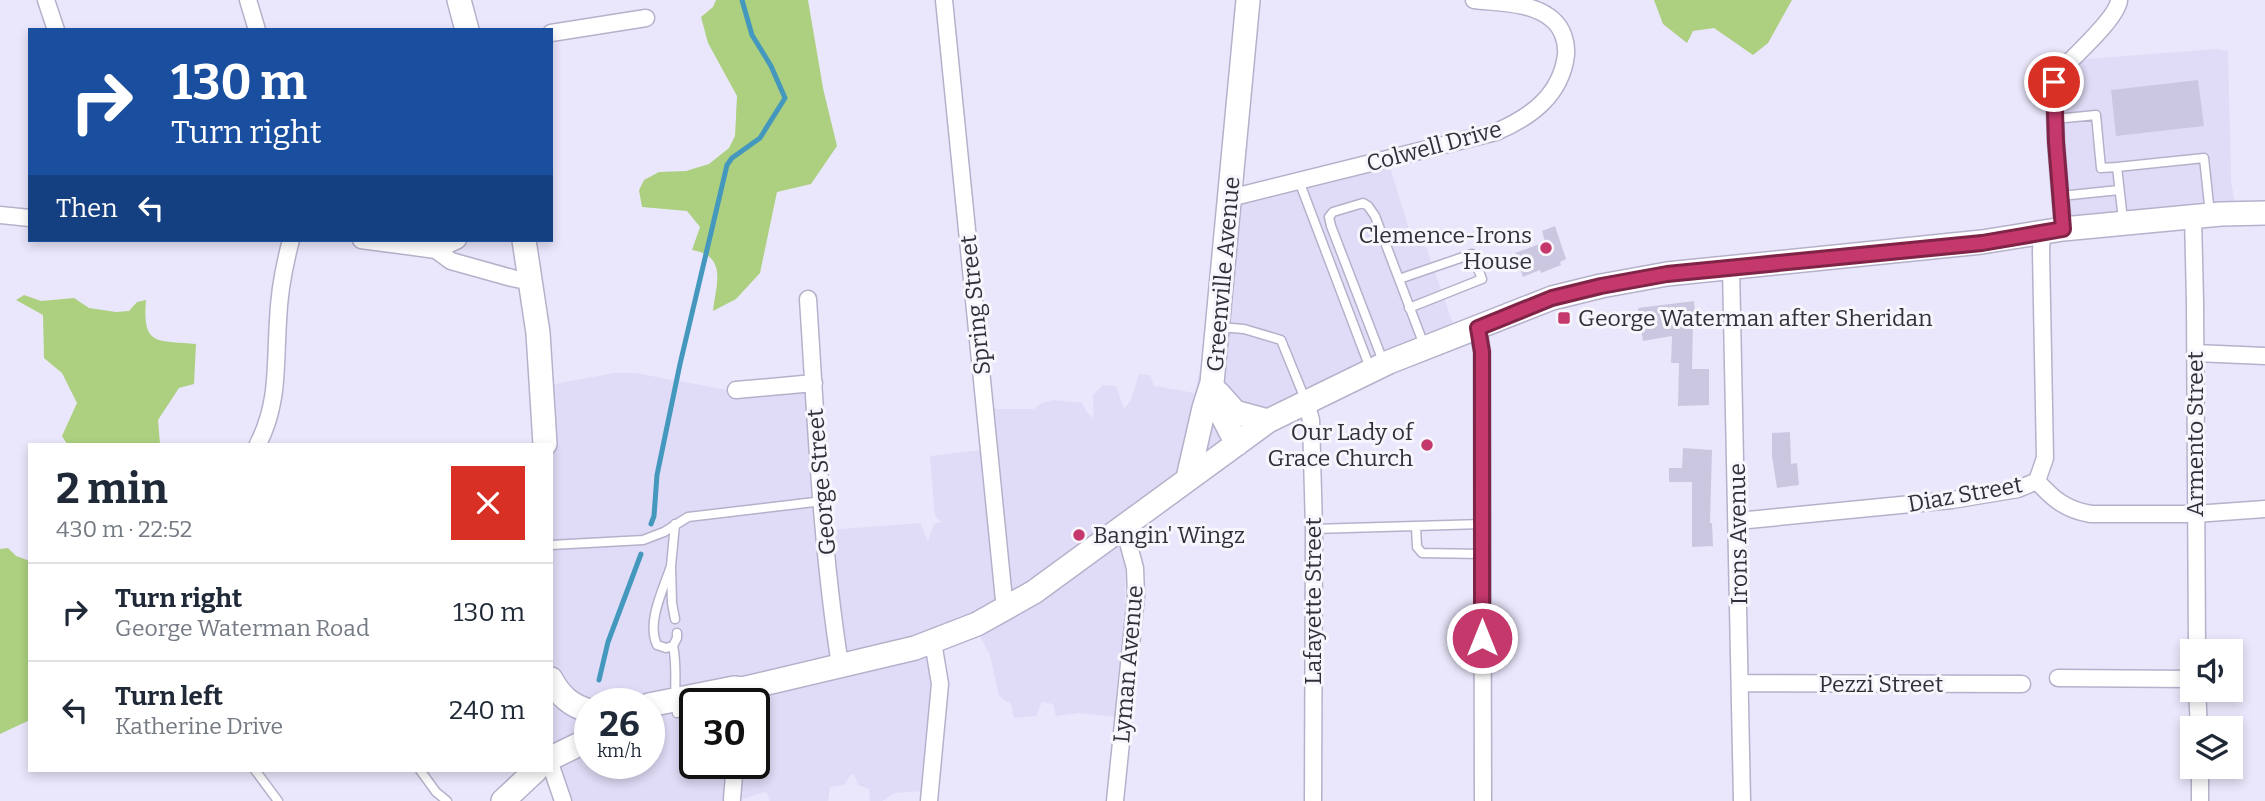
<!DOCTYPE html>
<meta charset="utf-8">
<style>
:root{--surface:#fff;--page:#f6f6f7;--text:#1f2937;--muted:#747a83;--line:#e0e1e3}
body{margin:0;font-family:Bitter,serif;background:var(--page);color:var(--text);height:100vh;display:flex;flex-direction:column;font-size:26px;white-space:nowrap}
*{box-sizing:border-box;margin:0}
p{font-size:23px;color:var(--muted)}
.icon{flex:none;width:38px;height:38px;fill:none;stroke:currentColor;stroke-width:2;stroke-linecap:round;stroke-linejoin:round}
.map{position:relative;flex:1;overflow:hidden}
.details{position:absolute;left:28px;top:443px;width:525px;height:329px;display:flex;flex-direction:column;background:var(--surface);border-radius:0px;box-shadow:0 4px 10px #0003}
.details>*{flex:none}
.top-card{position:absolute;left:28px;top:28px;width:525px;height:214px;border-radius:0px;box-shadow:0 4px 10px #0003;background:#1a4fa0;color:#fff;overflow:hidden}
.fabs{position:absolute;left:2180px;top:639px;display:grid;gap:14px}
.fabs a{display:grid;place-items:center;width:63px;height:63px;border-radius:0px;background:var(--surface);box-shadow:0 4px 10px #0003;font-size:35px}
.speed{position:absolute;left:574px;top:688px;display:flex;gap:14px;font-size:35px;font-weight:700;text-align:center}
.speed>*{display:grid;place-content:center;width:91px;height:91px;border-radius:50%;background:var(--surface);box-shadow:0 4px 10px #0003;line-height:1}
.speed small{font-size:18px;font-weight:400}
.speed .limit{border:4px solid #111;border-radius:10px;background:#fff;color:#111}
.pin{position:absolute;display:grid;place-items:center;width:60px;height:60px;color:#fff;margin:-30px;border:4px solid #fff;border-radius:50%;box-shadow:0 2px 7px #0007}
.me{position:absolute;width:77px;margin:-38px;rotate:0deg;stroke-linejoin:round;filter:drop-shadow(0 0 5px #0008)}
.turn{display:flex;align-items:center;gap:24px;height:147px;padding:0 28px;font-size:32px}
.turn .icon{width:91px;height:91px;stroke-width:2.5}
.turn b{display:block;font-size:49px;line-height:60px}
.then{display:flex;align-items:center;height:66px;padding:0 28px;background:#0003;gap:14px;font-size:26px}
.round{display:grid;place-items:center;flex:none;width:74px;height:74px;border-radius:0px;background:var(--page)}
.overview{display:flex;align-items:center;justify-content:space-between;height:119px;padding:0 28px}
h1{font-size:42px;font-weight:700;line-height:52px}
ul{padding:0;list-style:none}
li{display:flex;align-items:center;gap:21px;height:98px;padding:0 28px;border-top:2px solid var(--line)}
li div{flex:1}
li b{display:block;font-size:26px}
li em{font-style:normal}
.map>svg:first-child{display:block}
</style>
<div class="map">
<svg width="2265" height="801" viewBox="0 0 2265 801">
<rect width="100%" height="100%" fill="#eae7fc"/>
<!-- built -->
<path fill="#e0dbf6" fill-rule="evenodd" d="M 2216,49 L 2228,51 L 2231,179 L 2236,213 L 2066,229 L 2062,70 L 2074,60 Z
M 1388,161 L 1413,242 L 1426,247 L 1457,335 L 1380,364 L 1167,494 L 1126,541 L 1124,646 L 1117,717 L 1079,713 L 1056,716 L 1053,704 L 1042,702 L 1036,716 L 1014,718 L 1011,704 L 999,696 L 990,655 L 976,628 L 933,647 L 924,791 L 895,793 L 882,801 L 870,801 L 869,789 L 858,785 L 854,774 L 850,776 L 844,785 L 830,787 L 828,801 L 770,801 L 766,792 L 735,801 L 561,801 L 551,760 L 551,444 L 545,386 L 614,373 L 635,373 L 728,390 L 809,384 L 828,530 L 920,523 L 928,541 L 934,524 L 942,522 L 935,516 L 930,456 L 989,449 L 988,409 L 1034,409 L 1042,403 L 1053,400 L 1082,403 L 1088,414 L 1094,418 L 1093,395 L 1103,385 L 1116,386 L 1124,409 L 1131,400 L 1139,374 L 1150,375 L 1154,386 L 1195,393 L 1202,359 L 1223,199 ZM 590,704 L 649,704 L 649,763 L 590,763 ZM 695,704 L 754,704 L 754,763 L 695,763 Z"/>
<!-- green -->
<path fill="#acd080" d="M 716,0 L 808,0 L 823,88 L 837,146 L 811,184 L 777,192 L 760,273 L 736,299 L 713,311 C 716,284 728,256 692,250 L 700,227 L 687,211 L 642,207 L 639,190 L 644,180 L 659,172 L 686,171 L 709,164 L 729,148 L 735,136 L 737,96 L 708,43 L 701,17 L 713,7 Z
M 1654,0 L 1792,0 L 1768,43 L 1753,55 L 1714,28 L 1693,31 L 1687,43 L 1663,24 Z
M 24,295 L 41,301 L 74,298 L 89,308 L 116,312 L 129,311 L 137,302 L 146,300 C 142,347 157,340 196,344 L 194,384 L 179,388 L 158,420 L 160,444 L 67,444 L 62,436 L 77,403 L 62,373 L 44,358 L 43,315 L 16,300 Z
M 8,548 L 16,556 L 30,561 L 30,720 L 0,734 L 0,549 Z"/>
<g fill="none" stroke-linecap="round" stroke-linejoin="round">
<!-- stream -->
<path stroke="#4598bd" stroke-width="5" d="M 651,524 L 654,516 L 657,475 L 680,364 L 727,165 L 732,158 L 760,138 L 785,98 L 771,66 L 752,35 L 742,0
M 599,680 L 608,642 L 641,554"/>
</g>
<!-- building -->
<path fill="#cbc7e1" d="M 2198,80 L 2204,126 L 2116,136 L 2111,90 Z
M 1555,226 L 1566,259 L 1560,262 L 1561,265 L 1541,273 L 1540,270 L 1523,277 L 1515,253 L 1545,242 L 1542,231 Z
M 1694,301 L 1696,324 L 1693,325 L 1692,369 L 1709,369 L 1709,405 L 1678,406 L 1679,363 L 1671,363 L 1672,336 L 1643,341 L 1638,308 Z
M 1790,432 L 1791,464 L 1797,463 L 1799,485 L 1777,488 L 1772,456 L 1772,433 Z
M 1683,448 L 1712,450 L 1710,523 L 1712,523 L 1713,546 L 1692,547 L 1692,482 L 1669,482 L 1669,468 L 1682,468 Z"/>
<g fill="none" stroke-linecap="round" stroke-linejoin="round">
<!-- lane casing -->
<g stroke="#b6b1cb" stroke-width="11">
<path id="lane" d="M 2055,119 L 2096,115 L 2101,168 L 2117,167
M 1299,181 L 1370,368
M 2061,196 L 2119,190
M 2123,220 L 2117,167 L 2204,158 L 2210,214
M 1399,279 L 1472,254 L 1482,279 L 1409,308
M 1219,327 L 1244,329 L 1281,340 L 1305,399
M 1383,361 L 1331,226 L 1329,217 L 1333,212 L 1363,203 L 1368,206 L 1375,216 L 1424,345
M 1416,526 L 1417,547 L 1422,553 L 1482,554
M 1314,529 L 1482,524
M 551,545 L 643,540 L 664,532 L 688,517 L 823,501
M 671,566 L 675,524
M 675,619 L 672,603 L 671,566 C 664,588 646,622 657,645 L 666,648 L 673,646 L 677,638 L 677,633
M 673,646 C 678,668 673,690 677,713
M 255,770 L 278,801
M 420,770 L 436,792 L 447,801"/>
</g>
<!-- street casing -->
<g stroke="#b6b1cb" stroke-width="19">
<path id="street" d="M 46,0 L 56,30
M 248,0 L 257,30
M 944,0 L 1005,610
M 551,33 L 646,18
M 1230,198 L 1496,132 C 1531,117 1561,95 1566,55 C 1567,43 1563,29 1553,20 C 1533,2 1500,3 1474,0
M 0,215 L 30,218
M 2193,217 L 2195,301 L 2197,651
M 2063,229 L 2056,142 L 2054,82 L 2056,75 C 2070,60 2118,18 2119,0
M 361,240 L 436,250 L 451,261 L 512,278 L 531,282
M 436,250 L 458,240
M 1731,267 L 1742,801
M 808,299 C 816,421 821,544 840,665
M 1478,328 L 1482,352 L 1483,801
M 2195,353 L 2265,356
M 736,390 L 814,383
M 1306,402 L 1311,420 L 1314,529 L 1313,801
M 258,444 C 279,403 275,366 278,321 C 279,294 284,266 291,240
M 2037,481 L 2045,458 L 2041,252 L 2042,231
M 2037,481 C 2053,499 2066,510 2091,514 L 2195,514 L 2265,509
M 1738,521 L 1952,500 L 2018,489 L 2037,481
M 2058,678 L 2193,679
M 1740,683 L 2022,684
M 2197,690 L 2199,728
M 551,766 L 563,801
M 2200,766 L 2200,801
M 732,799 L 735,763
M 929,801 L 940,684 L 933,642
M 1115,801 L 1136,596 L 1135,568 L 1124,528"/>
</g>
<!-- secondary casing -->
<g stroke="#b6b1cb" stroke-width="26">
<path id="secondary" d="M 459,0 L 467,30
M 524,240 L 538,333 L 545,444
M 1218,393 L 1235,412 L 1268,421
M 1237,444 L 1217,405 L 1212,383 L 1248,0
M 1188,478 L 1204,408 L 1211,386
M 551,679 C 560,696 571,706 590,711
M 649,705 L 734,688 L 742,689 L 915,648 L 977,624 L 1034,592 L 1268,421 L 1389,362 L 1552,298 L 1601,286 L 1667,274 L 1982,242 L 2063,229 L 2221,214 L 2265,213
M 551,758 L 590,739
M 503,801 L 536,770"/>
</g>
<!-- lane -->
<use href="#lane" stroke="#fff" stroke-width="8"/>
<!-- street -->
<use href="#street" stroke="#fff" stroke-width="16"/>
<!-- secondary -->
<use href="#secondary" stroke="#fff" stroke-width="23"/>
</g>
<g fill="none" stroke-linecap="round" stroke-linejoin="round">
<!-- route casing -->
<g stroke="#7f2446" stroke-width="18">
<path id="route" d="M 1482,638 L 1482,352 L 1478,328 L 1552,298 L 1601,286 L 1667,274 L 1982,243 L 2063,229 L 2056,142 L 2054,82"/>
</g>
<!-- route -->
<use href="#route" stroke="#c4386c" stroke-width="12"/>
</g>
<!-- markers -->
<g fill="#c4386c" stroke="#f7f6fc" stroke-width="2.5">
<circle cx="1546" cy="248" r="7"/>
<rect x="1557" y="311" width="14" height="14" rx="3.5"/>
<circle cx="1427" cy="445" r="7"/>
<circle cx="1079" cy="535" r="7"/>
</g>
<g text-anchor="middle" stroke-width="6" stroke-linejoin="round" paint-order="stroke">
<!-- street labels -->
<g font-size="23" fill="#312f39" stroke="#f7f6fc">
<text transform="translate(1434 146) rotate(-15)" y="8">Colwell Drive</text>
<text transform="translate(1223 274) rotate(-85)" y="8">Greenville Avenue</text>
<text transform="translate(975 305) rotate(-96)" y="8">Spring Street</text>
<text transform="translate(2195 434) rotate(-90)" y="8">Armento Street</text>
<text transform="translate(821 482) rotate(-95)" y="8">George Street</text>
<text transform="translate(1965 494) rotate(-10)" y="8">Diaz Street</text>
<text transform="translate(1738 534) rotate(-91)" y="8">Irons Avenue</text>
<text transform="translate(1313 601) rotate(-90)" y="8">Lafayette Street</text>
<text transform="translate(1128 664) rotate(-85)" y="8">Lyman Avenue</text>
<text x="1881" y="692">Pezzi Street</text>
</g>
<!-- poi labels -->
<g font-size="23" fill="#312f39" stroke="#f7f6fc" text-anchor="end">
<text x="1532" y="243">Clemence-Irons<tspan x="1532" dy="26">House</tspan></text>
<text x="1578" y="326" text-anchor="start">George Waterman after Sheridan</text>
<text x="1413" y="440">Our Lady of<tspan x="1413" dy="26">Grace Church</tspan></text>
<text x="1093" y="543" text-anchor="start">Bangin' Wingz</text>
</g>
</g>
</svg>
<div class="fabs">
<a><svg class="icon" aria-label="sound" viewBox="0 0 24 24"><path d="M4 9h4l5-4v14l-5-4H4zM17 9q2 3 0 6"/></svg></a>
<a><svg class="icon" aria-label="layers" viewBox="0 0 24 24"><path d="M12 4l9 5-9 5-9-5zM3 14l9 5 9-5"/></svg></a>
</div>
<div class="speed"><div>26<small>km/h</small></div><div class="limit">30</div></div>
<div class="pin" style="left:2054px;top:82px;background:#d93025"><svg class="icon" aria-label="arrive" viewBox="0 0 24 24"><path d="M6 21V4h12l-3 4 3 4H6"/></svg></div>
<svg class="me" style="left:1482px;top:638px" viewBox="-20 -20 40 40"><circle r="17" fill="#c4386c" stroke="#fff" stroke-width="3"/><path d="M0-11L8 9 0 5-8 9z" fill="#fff"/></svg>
<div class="top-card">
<div class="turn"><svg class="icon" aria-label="right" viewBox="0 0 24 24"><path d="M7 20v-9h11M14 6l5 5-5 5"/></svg><div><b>130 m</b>Turn right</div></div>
<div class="then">Then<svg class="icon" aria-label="left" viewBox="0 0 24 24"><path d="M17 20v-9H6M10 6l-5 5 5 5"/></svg></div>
</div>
<section class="details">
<div class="overview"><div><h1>2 min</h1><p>430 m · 22:52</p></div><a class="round" style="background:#d93025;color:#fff"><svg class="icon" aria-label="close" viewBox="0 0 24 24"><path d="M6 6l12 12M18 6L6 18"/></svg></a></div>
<ul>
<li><svg class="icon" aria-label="right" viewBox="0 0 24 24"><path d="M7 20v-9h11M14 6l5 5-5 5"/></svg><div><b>Turn right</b><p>George Waterman Road</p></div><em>130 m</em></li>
<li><svg class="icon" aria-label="left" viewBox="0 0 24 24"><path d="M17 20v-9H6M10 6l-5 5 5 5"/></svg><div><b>Turn left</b><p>Katherine Drive</p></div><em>240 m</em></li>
</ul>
</section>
</div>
